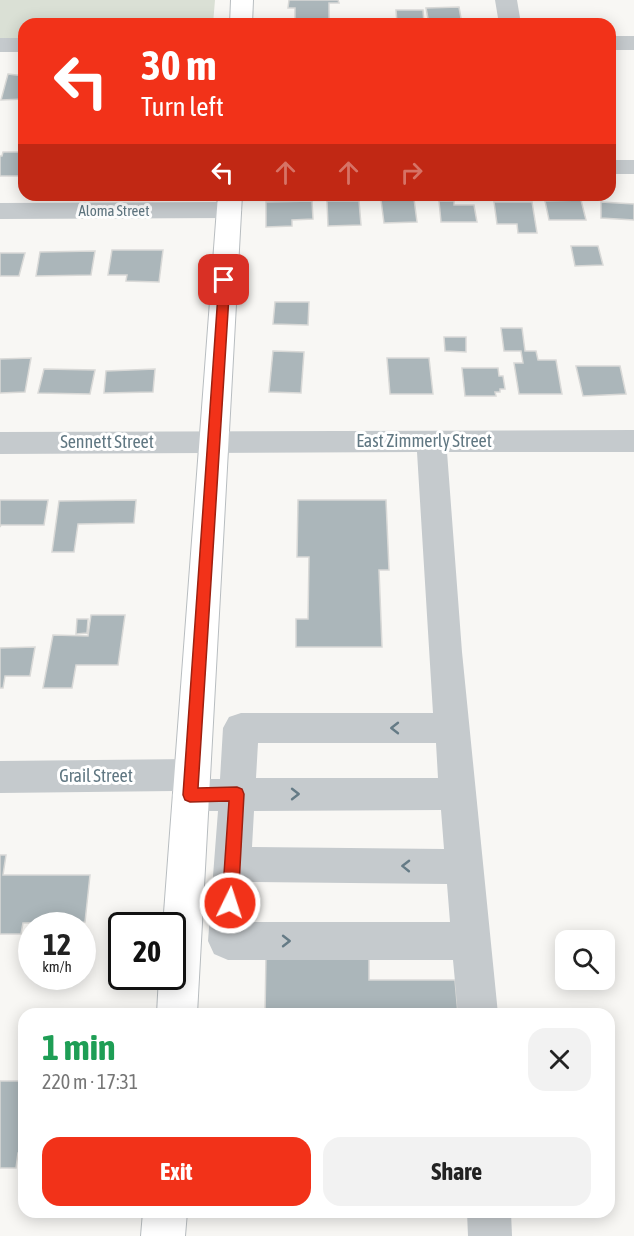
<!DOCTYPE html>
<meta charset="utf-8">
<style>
:root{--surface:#fff;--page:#f2f2f2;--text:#222;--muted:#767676;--accent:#f23219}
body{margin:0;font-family:"Asap Condensed",sans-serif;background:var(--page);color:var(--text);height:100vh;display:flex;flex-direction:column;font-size:22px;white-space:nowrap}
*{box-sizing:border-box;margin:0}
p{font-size:20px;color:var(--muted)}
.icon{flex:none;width:33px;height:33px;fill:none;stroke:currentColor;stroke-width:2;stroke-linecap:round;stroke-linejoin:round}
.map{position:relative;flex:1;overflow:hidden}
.details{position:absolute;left:18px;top:1008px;width:597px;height:210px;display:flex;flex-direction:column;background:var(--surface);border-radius:18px;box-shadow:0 3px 15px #0003}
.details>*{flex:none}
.top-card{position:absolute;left:18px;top:18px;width:598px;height:183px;border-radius:18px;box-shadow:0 3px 15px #0003;background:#f23219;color:#fff;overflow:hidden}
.buttons{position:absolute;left:555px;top:930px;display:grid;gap:12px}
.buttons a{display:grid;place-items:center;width:60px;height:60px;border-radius:12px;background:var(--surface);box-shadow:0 3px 15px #0003;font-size:30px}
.speed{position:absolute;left:18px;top:912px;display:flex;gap:12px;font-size:30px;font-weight:700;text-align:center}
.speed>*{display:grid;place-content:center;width:78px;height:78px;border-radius:50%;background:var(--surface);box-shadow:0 3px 15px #0003;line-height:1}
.speed small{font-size:15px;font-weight:400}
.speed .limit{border:3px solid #111;border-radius:9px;background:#fff;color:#111}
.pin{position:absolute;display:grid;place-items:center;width:51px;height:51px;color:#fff;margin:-26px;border-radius:12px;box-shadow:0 3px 9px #0006}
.me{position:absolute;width:66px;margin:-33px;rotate:4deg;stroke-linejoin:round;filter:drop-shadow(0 0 4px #0008)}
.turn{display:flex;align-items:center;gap:21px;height:126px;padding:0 24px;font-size:27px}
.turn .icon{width:78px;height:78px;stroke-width:2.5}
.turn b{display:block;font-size:42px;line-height:51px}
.lanes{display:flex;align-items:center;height:57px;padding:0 24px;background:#0003;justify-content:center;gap:30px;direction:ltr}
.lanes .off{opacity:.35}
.round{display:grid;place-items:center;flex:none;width:63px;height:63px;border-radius:18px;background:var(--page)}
.head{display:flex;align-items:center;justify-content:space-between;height:102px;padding:0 24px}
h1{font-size:36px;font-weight:700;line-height:45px;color:#1e9e55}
.cta{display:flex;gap:12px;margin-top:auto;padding:12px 24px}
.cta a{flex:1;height:69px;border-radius:18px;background:var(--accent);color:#fff;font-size:24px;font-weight:700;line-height:69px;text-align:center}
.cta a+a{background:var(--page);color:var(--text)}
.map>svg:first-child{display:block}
</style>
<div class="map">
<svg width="634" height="1236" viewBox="0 0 634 1236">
<rect width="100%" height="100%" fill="#f8f7f4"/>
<!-- green -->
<path fill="#dae0d5" d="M 0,0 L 215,0 L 213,24 L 24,24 L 24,41 L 0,41 Z"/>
<!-- building -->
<path fill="#abb6ba" stroke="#d9d9d7" stroke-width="1.5" d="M 289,0 L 338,0 L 339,3 L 329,3 L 329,24 L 295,24 L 295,8 L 288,8 Z
M 459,7 L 462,24 L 429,24 L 426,8 Z
M 396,10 L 423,10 L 424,24 L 397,23 Z
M 8,74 L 24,76 L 24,99 L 1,100 Z
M 3,152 L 23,152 L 24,176 L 0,176 L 0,156 L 2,156 Z
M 414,199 L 417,222 L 384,223 L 381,200 Z
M 581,200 L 586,220 L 549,220 L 545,201 Z
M 312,201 L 313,219 L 292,220 L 292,226 L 266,227 L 266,202 Z
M 327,201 L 359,201 L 361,225 L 328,226 Z
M 439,201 L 454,201 L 454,205 L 474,205 L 477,222 L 441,222 Z
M 494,202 L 532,202 L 537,233 L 518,233 L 517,224 L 497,224 Z
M 601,202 L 634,204 L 634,220 L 601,218 Z
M 571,246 L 598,246 L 603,265 L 575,266 Z
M 112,250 L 163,250 L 159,282 L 126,281 L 127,275 L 108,275 Z
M 95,251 L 91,275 L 36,276 L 40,252 Z
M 0,253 L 25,253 L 19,276 L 0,276 Z
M 275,302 L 309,302 L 308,325 L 273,324 Z
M 501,328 L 522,328 L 525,351 L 536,351 L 538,360 L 556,360 L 562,394 L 519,394 L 514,363 L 523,363 L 521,351 L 504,351 Z
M 444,337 L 466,337 L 466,352 L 445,351 Z
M 273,351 L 304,352 L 301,393 L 269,392 Z
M 31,358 L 25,392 L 0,393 L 0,359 Z
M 387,358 L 429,358 L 433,394 L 390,394 Z
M 576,366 L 620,366 L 626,394 L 583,396 Z
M 462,368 L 498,368 L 499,376 L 503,376 L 505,389 L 500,389 L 500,392 L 495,392 L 496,396 L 465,396 Z
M 44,369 L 95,370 L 90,394 L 38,393 Z
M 155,369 L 153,392 L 104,393 L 106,371 Z
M 0,500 L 48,500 L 44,525 L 1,525 L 0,527 Z
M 136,500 L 134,523 L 78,524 L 74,552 L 52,552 L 59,501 Z
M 298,500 L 386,500 L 389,570 L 379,570 L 382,647 L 296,647 L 296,619 L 308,619 L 309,557 L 297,557 Z
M 91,615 L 125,615 L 118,665 L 76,665 L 72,688 L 43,688 L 53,635 L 88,636 Z
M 77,619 L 88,619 L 87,633 L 76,634 Z
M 35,647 L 30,676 L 5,676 L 3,688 L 0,688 L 0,648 Z
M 0,855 L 6,855 L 3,875 L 90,875 L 85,922 L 23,923 L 21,934 L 0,934 Z
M 266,955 L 369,955 L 369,980 L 455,980 L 458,1014 L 265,1014 Z
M 0,1081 L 24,1081 L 24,1153 L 18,1153 L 16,1168 L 0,1168 Z"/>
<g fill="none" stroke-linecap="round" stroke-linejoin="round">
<!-- major casing -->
<g stroke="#b8bdc0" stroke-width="2">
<path id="major" d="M 231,0 L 253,0 L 252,24 L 230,24 Z
M 218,195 L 242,195 L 197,1014 L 157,1014 L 159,976 L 172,976 L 172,926 L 163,926 Z
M 143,1212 L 187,1212 L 185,1236 L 141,1236 Z"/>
</g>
<!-- minor -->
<path fill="#c5cacd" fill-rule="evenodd" d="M 495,0 L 517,0 L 521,24 L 499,24 Z
M 610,36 L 634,36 L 634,50 L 610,50 Z
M 0,38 L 24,38 L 24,52 L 0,52 Z
M 610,160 L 634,160 L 634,174 L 610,174 Z
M 229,202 L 238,205 L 242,210 L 238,215 L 229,218 L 0,219 L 0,203 Z
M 634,430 L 634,452 L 447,452 L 462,652 L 498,1014 L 458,1014 L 453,960 L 228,960 L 214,954 L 208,941 L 218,811 L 190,811 L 177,807 L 172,795 L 174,791 L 0,793 L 0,761 L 191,759 L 204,764 L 209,775 L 207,779 L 220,779 L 223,728 L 229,717 L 241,713 L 433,713 L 417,452 L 0,454 L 0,432 ZM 258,743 L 436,743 L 438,778 L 256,778 ZM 441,810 L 444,849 L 252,847 L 254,811 ZM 251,882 L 447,884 L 450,922 L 249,922 Z
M 467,1212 L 511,1212 L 512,1236 L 468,1236 Z"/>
<!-- major -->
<use href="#major" fill="#fff" fill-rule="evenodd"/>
</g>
<!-- one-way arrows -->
<defs><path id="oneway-chevron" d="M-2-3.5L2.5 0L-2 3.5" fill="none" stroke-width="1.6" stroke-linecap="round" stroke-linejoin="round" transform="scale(1.5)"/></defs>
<g stroke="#657b86">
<use href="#oneway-chevron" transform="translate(395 728) rotate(180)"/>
<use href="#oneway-chevron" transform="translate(295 794)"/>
<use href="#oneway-chevron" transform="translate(406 866) rotate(-179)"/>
<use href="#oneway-chevron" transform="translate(286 941)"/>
</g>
<!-- route -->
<path fill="#f23219" stroke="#9d2010" stroke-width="1.5" d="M 224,276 L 230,280 L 198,788 L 237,787 L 242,789 L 244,794 L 238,903 L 236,908 L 230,910 L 225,908 L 222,903 L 229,801 L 190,802 L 185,800 L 183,795 L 219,280 Z"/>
<g text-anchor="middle" stroke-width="6" stroke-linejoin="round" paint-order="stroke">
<!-- far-street labels -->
<g font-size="15" fill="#607782" stroke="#fff">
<text x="114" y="216">Aloma Street</text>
</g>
<!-- street labels -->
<g font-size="18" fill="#607782" stroke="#fff">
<text x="424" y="447">East Zimmerly Street</text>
<text x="107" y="448">Sennett Street</text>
<text x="96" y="782">Grail Street</text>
</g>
</g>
</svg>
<div class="buttons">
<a><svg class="icon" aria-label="search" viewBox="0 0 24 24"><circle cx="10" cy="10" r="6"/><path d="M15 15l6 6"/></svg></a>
</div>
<div class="speed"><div>12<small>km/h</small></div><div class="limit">20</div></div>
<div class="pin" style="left:224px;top:280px;background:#d93025"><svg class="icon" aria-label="arrive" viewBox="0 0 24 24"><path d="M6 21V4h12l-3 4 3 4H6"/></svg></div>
<svg class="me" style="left:230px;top:903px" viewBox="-20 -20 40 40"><circle r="17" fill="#f23219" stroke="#fff" stroke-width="3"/><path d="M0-11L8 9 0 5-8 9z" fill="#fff"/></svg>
<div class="top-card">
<div class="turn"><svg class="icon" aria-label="left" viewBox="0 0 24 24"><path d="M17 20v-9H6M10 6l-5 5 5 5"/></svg><div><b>30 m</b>Turn left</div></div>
<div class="lanes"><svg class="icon" aria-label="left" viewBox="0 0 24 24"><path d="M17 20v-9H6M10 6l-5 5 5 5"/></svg><svg class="icon off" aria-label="ahead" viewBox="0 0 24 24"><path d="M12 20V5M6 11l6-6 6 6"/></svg><svg class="icon off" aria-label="ahead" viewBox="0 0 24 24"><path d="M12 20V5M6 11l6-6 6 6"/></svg><svg class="icon off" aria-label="right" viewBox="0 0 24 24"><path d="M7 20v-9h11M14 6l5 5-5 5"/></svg></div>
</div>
<section class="details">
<div class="head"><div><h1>1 min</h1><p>220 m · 17:31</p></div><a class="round"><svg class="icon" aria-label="close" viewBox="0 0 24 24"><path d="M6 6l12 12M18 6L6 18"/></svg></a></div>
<div class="cta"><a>Exit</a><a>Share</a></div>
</section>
</div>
